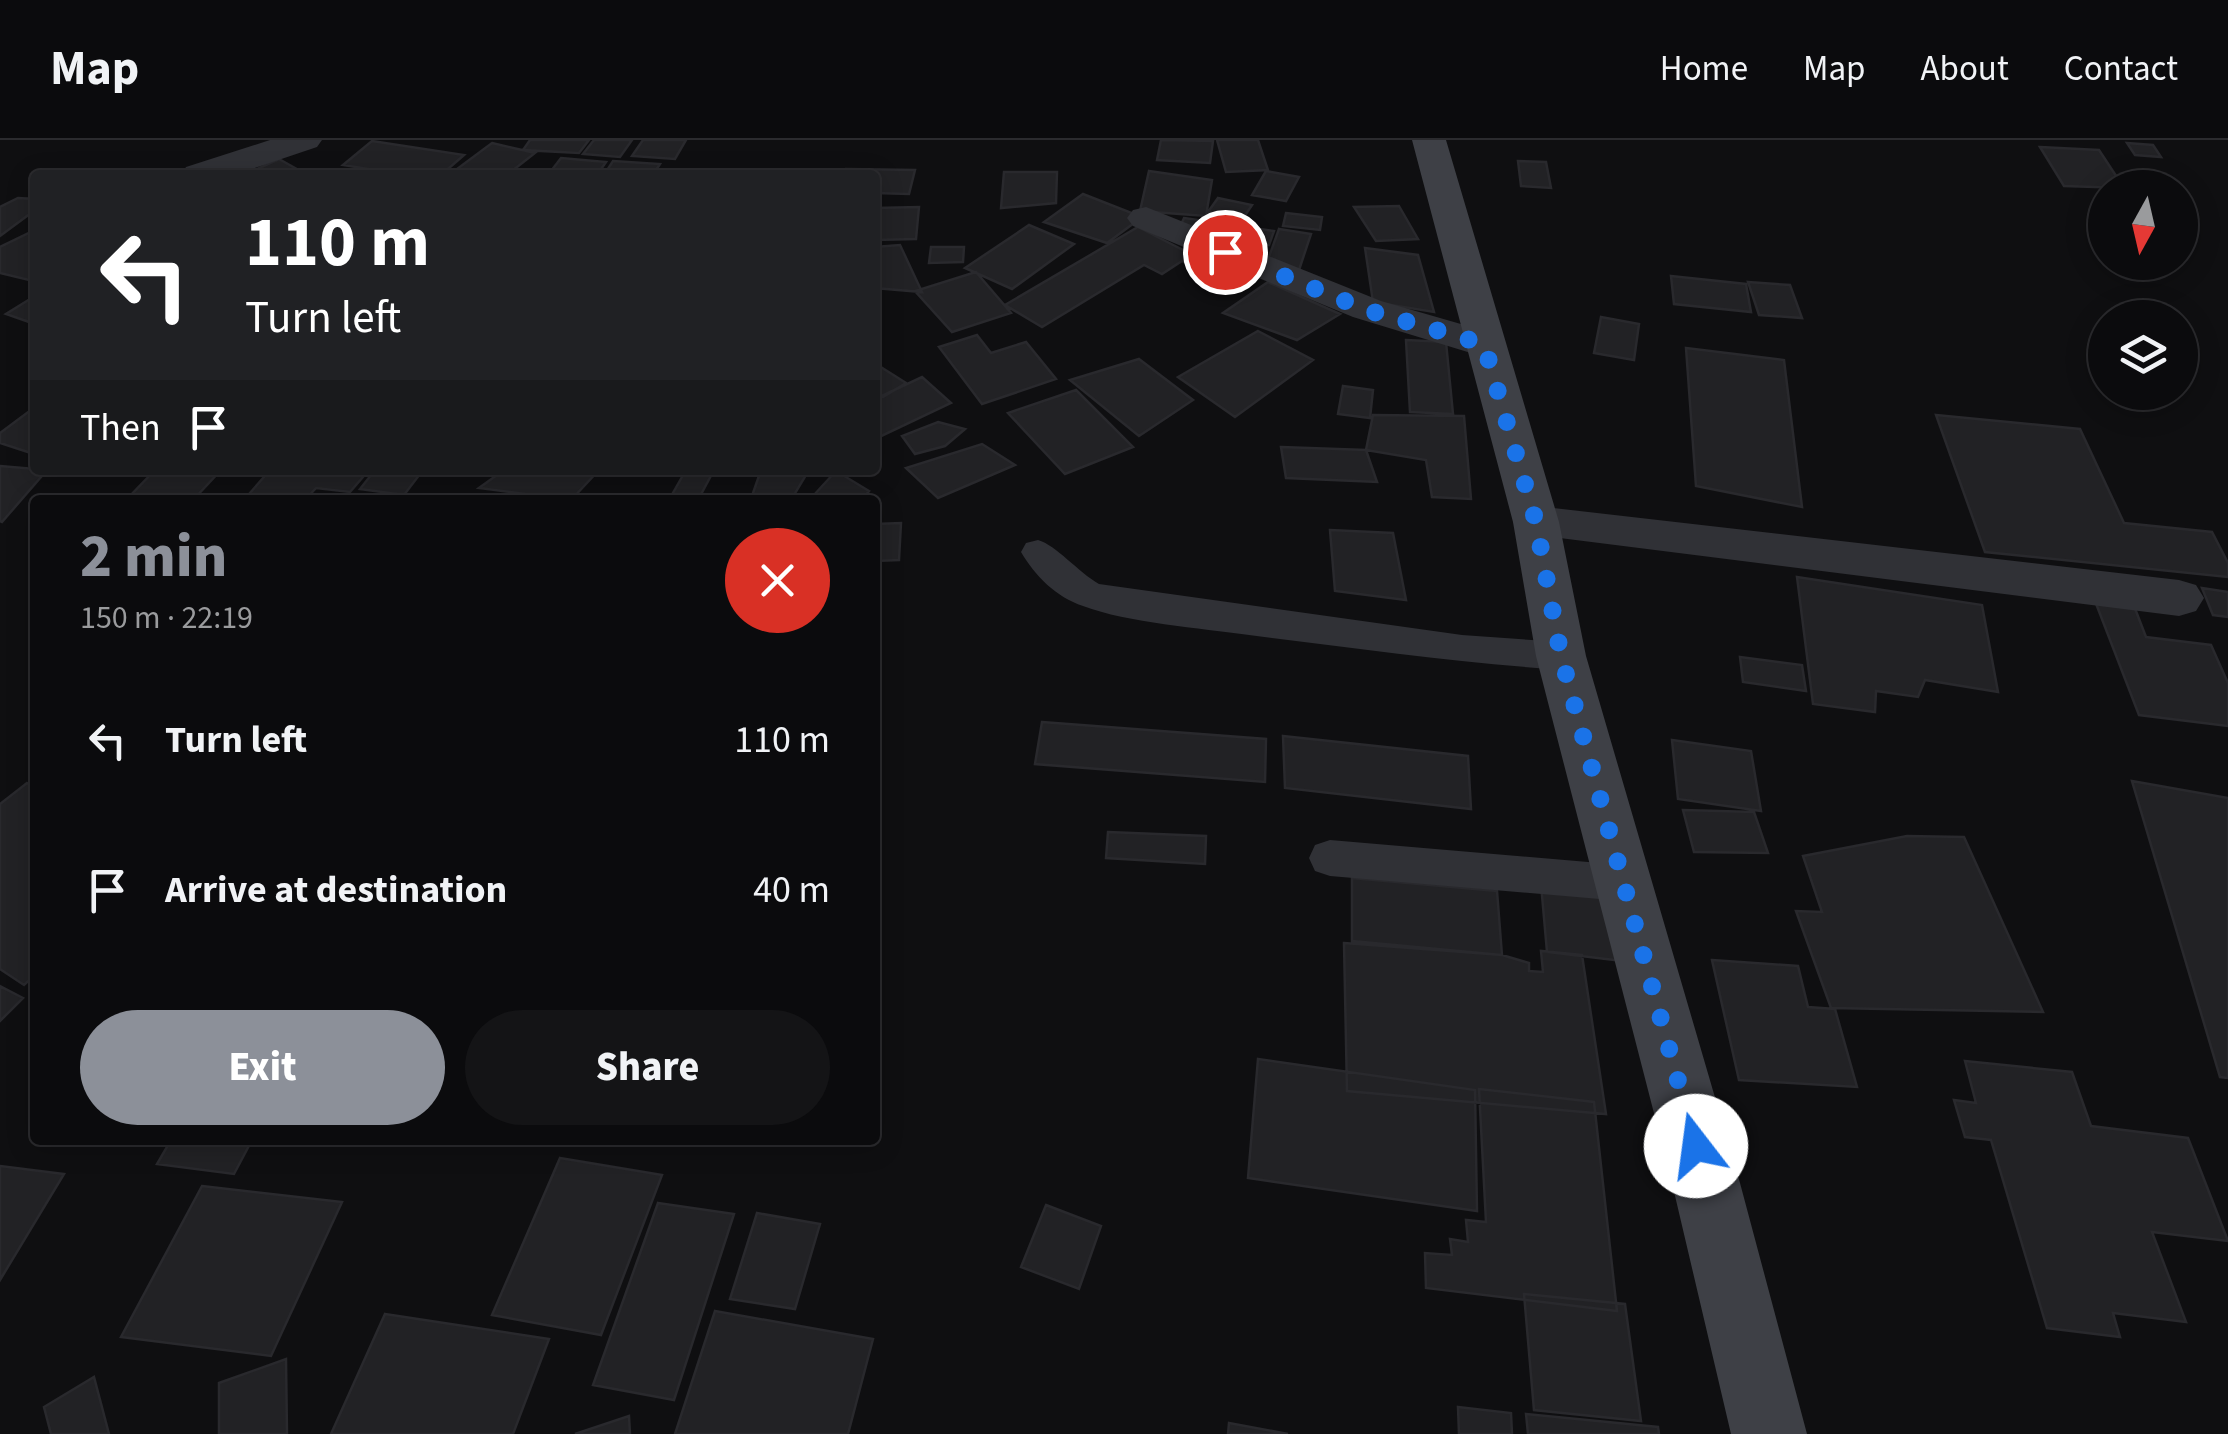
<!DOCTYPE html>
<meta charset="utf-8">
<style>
:root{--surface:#0b0b0d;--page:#141416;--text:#f1f3f6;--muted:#9a9b9d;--line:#2b2b2e;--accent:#8c9099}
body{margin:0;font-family:"Source Sans 3",sans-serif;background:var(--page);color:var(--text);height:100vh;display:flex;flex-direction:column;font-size:38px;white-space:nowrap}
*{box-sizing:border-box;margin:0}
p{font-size:32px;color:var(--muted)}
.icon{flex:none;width:55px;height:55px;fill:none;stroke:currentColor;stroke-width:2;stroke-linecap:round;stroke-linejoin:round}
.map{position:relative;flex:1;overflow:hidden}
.sheet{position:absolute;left:30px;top:355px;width:850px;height:650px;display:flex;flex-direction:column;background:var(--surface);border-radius:10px;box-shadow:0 5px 25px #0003,0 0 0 2px var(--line)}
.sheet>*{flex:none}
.guide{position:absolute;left:30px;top:30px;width:850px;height:305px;border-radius:10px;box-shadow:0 5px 25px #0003,0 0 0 2px var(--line);background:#202124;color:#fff;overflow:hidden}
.needle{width:65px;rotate:188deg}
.controls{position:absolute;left:2088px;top:30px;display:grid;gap:20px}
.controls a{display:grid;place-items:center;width:110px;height:110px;border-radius:50%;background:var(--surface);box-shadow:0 5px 25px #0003,0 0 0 2px var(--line);font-size:50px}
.pin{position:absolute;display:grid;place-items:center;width:85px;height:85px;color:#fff;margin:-42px;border:5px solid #fff;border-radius:50%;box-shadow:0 2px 10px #0007}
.me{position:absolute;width:110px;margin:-55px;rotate:345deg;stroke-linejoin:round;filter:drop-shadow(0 0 8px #0008)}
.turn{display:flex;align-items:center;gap:35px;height:210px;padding:0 50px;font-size:45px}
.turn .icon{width:130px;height:130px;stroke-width:2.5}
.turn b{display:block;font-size:70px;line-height:85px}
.then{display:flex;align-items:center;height:95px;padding:0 50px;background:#0003;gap:20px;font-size:38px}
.round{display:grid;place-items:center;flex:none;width:105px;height:105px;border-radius:52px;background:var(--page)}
.headline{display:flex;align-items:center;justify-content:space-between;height:170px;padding:0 50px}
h1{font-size:60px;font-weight:800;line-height:75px;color:var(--accent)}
.cta{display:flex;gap:20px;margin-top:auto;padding:20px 50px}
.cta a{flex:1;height:115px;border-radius:60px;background:var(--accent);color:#fff;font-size:40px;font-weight:800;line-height:115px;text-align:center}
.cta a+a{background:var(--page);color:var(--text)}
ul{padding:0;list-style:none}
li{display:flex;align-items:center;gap:30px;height:150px;padding:0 50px}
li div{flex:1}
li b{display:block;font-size:38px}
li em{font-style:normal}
header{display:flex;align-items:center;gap:60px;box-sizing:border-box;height:140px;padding:0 50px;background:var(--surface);border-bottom:2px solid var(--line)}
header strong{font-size:48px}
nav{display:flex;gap:55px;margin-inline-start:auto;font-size:35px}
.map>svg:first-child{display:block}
</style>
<header>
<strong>Map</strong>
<nav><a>Home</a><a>Map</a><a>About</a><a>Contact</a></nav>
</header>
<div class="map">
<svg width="2228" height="1294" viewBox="0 0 2228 1294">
<rect width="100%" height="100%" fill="#0f0f11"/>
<!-- building -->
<path fill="#222225" stroke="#29292d" stroke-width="2.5" d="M 530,0 L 589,0 L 579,13 L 523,10 Z
M 594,0 L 632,0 L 620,17 L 583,14 Z
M 643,0 L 686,0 L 675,19 L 632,16 Z
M 1161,0 L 1213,1 L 1210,23 L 1157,20 Z
M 1217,0 L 1258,0 L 1268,30 L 1226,32 Z
M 372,1 L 464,15 L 441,35 L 405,35 L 343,25 Z
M 492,3 L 535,13 L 507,35 L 449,35 Z
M 2127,3 L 2153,5 L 2161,17 L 2135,15 Z
M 2040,7 L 2099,10 L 2124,48 L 2064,46 Z
M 561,18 L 606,22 L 597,35 L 548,35 Z
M 279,19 L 302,32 L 244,35 Z
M 613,21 L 660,24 L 653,35 L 604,35 Z
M 1518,21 L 1546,22 L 1551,48 L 1521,46 Z
M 846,29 L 915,30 L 909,54 L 875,53 L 875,35 L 845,35 Z
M 1149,31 L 1212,40 L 1206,76 L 1140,71 Z
M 1266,31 L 1299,37 L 1286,61 L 1252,55 Z
M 1004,32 L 1057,32 L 1056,63 L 1001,68 Z
M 1083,54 L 1142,77 L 1107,103 L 1044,82 Z
M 18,58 L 35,59 L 35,70 L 0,96 L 0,67 Z
M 1218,58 L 1252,65 L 1242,80 L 1208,72 Z
M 1399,66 L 1418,99 L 1376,101 L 1354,67 Z
M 919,67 L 916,99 L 875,100 L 875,68 Z
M 1286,73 L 1322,77 L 1320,90 L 1283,86 Z
M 1184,78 L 1274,91 L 1269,105 L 1178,91 Z
M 1029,85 L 1074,104 L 1012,149 L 965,128 Z
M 1138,87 L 1228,133 L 1218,140 L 1182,121 L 1162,134 L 1144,125 L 1042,187 L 1005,165 Z
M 1279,89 L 1311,94 L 1299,130 L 1266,125 Z
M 35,90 L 35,137 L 29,140 L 0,133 L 0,107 Z
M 900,105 L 922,152 L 875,148 L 875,107 Z
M 931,107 L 964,107 L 963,122 L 929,123 Z
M 1365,108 L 1418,115 L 1434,172 L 1373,162 Z
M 976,132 L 1011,173 L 952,192 L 915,151 Z
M 1671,136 L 1746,144 L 1751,172 L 1674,164 Z
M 1268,142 L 1340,174 L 1297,200 L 1223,173 Z
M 1748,142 L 1790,145 L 1802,178 L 1759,175 Z
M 35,156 L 35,181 L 32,183 L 6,174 Z
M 1601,177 L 1639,184 L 1634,220 L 1594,213 Z
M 1258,191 L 1313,220 L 1235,277 L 1178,237 Z
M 977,195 L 991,213 L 1026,202 L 1056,239 L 982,264 L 939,207 Z
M 1406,200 L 1446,202 L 1453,274 L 1410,272 Z
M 1686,208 L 1784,220 L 1802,367 L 1696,346 Z
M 1139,219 L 1193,260 L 1139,296 L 1070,240 Z
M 876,224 L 906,243 L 883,257 L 875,251 Z
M 922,237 L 951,263 L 875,299 L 875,259 Z
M 1343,246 L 1373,250 L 1370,278 L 1338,274 Z
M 1076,250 L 1133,307 L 1065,334 L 1008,273 Z
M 35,267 L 35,310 L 31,313 L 0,303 L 0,293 Z
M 1373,275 L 1464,276 L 1471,359 L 1432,357 L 1426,320 L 1366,310 Z
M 1936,275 L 2080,289 L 2124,383 L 2212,392 L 2228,423 L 2228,437 L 1985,412 Z
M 938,282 L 965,289 L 945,306 L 915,314 L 902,296 Z
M 982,304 L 1015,325 L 938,358 L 906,328 Z
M 1281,307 L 1366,310 L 1377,342 L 1286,338 Z
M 0,326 L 47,330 L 2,382 L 0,381 Z
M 155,330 L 221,330 L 193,360 L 130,356 Z
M 270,330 L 369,330 L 350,352 L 316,348 L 305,360 L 244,360 Z
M 375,330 L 423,330 L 404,355 L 360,349 Z
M 504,330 L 599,330 L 571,360 L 479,348 Z
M 686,330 L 714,330 L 698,360 L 669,360 Z
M 761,330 L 809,330 L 791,360 L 752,356 Z
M 836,331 L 869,351 L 862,360 L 821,360 L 813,356 Z
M 901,383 L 899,420 L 875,421 L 875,384 Z
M 1330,390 L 1393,393 L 1406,460 L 1335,451 Z
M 1797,437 L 1982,465 L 1998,552 L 1925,540 L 1918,557 L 1876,551 L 1875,572 L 1813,564 Z
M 2202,448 L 2228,452 L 2228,477 L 2213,475 Z
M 2095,461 L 2134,466 L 2146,497 L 2211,505 L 2228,543 L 2228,586 L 2139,575 Z
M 1740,517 L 1802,525 L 1806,551 L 1743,542 Z
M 1042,582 L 1266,599 L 1265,642 L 1035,624 Z
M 1283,596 L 1468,616 L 1471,669 L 1285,648 Z
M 1672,600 L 1751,611 L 1761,671 L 1678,659 Z
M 2132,641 L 2228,658 L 2228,938 L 2220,937 Z
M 27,643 L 35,648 L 35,835 L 24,845 L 0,829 L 0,664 Z
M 1683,670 L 1754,672 L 1768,713 L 1694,712 Z
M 1108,692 L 1206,696 L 1205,724 L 1106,718 Z
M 1907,696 L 1964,697 L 2043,872 L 1831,868 L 1796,771 L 1822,772 L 1803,716 Z
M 1352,738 L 1497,751 L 1502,815 L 1352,801 Z
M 1541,744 L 1614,751 L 1623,821 L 1547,812 Z
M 1344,803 L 1502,815 L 1529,823 L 1529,831 L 1543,832 L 1541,811 L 1582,815 L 1606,974 L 1347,951 Z
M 1712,820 L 1798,826 L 1808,867 L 1835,869 L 1857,947 L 1739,940 Z
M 0,846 L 23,858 L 0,881 Z
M 1258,919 L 1475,950 L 1477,1071 L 1248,1038 Z
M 1965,921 L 2072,932 L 2091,986 L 2188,998 L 2228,1101 L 2152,1092 L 2186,1182 L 2113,1173 L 2120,1197 L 2047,1188 L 1991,1000 L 1965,997 L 1954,960 L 1976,963 Z
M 1479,949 L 1594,962 L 1617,1171 L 1426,1148 L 1425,1113 L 1452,1115 L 1450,1099 L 1468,1102 L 1466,1080 L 1486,1082 Z
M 171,1000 L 252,1000 L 234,1034 L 157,1024 Z
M 560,1018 L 662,1035 L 601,1195 L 492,1175 Z
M 0,1026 L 64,1034 L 0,1140 Z
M 202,1046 L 342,1062 L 271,1216 L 121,1197 Z
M 658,1063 L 734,1074 L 674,1260 L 593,1245 Z
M 1046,1065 L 1101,1086 L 1079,1149 L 1021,1127 Z
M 757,1073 L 820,1084 L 795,1169 L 730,1159 Z
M 1524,1154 L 1625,1164 L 1641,1281 L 1534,1270 Z
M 715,1171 L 873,1199 L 848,1294 L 675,1294 Z
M 385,1174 L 549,1199 L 513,1294 L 331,1294 Z
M 286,1219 L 287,1294 L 219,1294 L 219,1243 Z
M 94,1237 L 109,1294 L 51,1294 L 44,1267 Z
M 1458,1267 L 1511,1273 L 1512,1294 L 1459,1294 Z
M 1526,1274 L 1658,1287 L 1659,1294 L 1528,1294 Z
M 629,1276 L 630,1294 L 575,1294 Z
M 1229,1283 L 1288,1294 L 1228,1294 Z"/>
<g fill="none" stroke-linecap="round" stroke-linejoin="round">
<!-- service -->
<path fill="#303136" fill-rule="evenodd" d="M 1038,400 C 1056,405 1078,432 1099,444 L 1462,495 L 1561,502 L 1574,506 L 1579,516 L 1574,526 L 1561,530 C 1456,522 1353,508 1249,495 C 1200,488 1128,483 1083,466 C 1056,457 1035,436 1021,412 L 1026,403 Z
M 1330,700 L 1623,725 L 1638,730 L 1644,743 L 1638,756 L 1623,761 L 1330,736 L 1315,731 L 1309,718 L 1315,705 Z"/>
<!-- minor -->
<path fill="#303136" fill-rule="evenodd" d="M 270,0 L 322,0 L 317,7 L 234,35 L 181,35 L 186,27 Z
M 1146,67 L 1381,161 L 1499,195 L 1505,204 L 1499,213 L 1484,217 L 1353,177 L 1133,86 L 1127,78 L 1133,70 Z
M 1536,366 L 2179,440 L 2196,445 L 2204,458 L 2196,471 L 2179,476 L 1520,393 L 1513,382 L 1520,371 Z"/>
<!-- secondary -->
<path fill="#3e4046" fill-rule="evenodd" d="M 1412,0 L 1446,0 L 1559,382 L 1586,516 L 1740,1043 L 1807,1294 L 1731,1294 L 1672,1043 L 1536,516 L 1513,382 Z"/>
</g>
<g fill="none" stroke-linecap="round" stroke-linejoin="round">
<!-- route -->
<path stroke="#1a73e8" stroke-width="18" stroke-dasharray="0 32.4" d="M 1225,112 L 1367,170 L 1484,204 L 1536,382 L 1561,516 L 1696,1006"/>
</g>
</svg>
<div class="controls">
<a><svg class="needle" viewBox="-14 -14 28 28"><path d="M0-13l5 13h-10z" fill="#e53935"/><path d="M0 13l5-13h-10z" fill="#9a9b9d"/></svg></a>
<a><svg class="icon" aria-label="layers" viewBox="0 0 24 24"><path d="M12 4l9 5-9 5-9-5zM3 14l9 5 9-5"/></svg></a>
</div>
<div class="pin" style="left:1225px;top:112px;background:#d93025"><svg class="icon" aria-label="arrive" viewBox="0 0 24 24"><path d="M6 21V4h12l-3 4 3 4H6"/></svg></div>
<svg class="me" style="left:1696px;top:1006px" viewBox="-20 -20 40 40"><circle r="19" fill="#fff"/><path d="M0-13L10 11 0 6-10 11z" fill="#1a73e8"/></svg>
<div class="guide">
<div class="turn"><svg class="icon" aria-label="left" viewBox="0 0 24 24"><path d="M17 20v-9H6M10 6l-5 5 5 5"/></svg><div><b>110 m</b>Turn left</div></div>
<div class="then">Then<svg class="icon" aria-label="arrive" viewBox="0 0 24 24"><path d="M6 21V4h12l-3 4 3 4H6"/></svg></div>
</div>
<section class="sheet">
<div class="headline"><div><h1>2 min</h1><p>150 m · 22:19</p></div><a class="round" style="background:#d93025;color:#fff"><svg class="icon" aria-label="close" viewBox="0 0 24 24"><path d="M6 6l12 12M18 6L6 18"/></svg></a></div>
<ul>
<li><svg class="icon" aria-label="left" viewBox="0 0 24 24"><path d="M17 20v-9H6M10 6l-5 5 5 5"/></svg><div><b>Turn left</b></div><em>110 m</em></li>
<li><svg class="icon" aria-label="arrive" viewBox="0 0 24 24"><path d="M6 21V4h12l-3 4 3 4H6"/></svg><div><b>Arrive at destination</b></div><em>40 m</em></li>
</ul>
<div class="cta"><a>Exit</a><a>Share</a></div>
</section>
</div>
